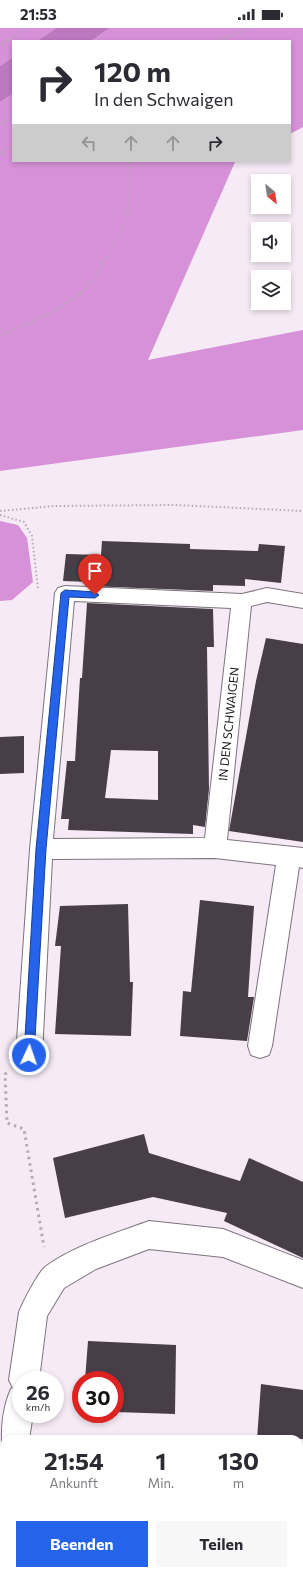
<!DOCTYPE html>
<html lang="de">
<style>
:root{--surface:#fff;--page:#f7f7f7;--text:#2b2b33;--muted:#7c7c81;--accent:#2563eb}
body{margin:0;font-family:Commissioner,sans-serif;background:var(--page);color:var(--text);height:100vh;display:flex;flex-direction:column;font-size:15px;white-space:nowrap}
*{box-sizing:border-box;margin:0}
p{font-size:13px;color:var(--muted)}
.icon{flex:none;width:22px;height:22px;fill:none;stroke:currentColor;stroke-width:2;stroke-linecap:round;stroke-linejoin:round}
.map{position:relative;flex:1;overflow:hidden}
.side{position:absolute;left:0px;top:1407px;width:303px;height:140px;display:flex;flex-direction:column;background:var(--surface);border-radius:12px 12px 0 0;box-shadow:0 2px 6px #0003}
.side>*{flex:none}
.top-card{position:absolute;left:12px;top:12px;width:279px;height:122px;border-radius:0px;box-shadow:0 2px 6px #0003;background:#fff;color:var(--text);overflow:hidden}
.needle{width:26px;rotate:151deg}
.tools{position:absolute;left:251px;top:146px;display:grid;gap:8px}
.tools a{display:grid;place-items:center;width:40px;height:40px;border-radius:0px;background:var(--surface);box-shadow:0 2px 6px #0003;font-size:20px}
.speed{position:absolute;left:12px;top:1343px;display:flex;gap:8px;font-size:20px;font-weight:700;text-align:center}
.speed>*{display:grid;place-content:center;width:52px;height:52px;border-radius:50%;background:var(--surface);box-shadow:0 2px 6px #0003;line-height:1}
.speed small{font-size:10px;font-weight:400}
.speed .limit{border:6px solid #d22;background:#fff;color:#111}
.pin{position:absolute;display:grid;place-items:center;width:34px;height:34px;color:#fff;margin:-41px -17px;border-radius:50% 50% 50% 0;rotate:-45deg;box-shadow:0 0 4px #0007}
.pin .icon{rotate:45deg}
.me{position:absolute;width:44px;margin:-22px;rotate:3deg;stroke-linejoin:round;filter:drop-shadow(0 0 3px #0008)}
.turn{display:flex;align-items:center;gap:14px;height:84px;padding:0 16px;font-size:18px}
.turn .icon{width:52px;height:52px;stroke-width:2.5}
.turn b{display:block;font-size:28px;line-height:34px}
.lanes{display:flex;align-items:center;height:38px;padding:0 16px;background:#0003;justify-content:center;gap:20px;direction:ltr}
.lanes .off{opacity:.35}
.eta{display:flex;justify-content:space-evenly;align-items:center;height:68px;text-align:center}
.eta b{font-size:24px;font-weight:700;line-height:28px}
.action{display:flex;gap:8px;margin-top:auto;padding:8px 16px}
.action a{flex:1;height:46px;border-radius:0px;background:var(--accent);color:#fff;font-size:16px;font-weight:700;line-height:46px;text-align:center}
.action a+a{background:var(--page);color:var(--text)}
.status{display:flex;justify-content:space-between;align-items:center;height:28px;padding:0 20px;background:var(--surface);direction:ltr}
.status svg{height:11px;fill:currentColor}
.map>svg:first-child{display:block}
</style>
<div class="status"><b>21:53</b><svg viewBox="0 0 49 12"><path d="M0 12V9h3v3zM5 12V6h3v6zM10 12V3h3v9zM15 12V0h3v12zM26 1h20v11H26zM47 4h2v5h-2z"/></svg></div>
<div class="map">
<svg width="303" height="1547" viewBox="0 0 303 1547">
<rect width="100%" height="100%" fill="#f5eaf5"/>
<!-- forest -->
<path fill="#d791d8" d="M 0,0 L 56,0 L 37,13 L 13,13 L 13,29 L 0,38 Z
M 110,0 L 303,0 L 303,99 L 290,106 L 290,13 L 91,13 Z
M 13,66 L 13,133 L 238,133 L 235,134 L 148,332 L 303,302 L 303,402 L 0,443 L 0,74 Z
M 0,493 L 18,497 L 27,510 L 33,554 L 12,572 L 0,573 Z"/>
<!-- water -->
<path fill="#bd79bf" d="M 56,0 L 110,0 L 91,13 L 37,13 Z
M 13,29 L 13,66 L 0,74 L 0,38 Z"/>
<!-- building -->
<path fill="#473e47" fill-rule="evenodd" d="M 102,513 L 190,516 L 190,521 L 258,523 L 259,516 L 285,518 L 281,555 L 245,551 L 245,558 L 213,557 L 213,563 L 89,558 L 89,554 L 63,553 L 66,526 L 101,527 Z
M 87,575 L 213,581 L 214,619 L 207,619 L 209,761 L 205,799 L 193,797 L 193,806 L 68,802 L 69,791 L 61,791 L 67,733 L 75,733 L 80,650 L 82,650 ZM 111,722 L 158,723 L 158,772 L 105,770 Z
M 266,610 L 303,616 L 303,814 L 229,803 L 256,653 Z
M 24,708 L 24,745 L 0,746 L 0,709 Z
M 200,872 L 254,878 L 248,969 L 254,969 L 247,1013 L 180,1008 L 183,963 L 191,964 Z
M 128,876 L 130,954 L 133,954 L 131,1008 L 55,1006 L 61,918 L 55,918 L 60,878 Z
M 144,1106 L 149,1125 L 240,1153 L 249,1130 L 303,1154 L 303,1230 L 224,1193 L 227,1185 L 153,1169 L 65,1190 L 53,1130 Z
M 88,1313 L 176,1317 L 175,1386 L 115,1384 L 115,1352 L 85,1352 Z
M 261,1356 L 303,1362 L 303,1411 L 257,1411 Z"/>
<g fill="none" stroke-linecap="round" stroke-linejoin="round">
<!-- minor casing -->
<g stroke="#7d737d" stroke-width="2">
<path id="minor" d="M 65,558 L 242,566 L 267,560 L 303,566 L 303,580 L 267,574 L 251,578 L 227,812 L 303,820 L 303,840 L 299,839 L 272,1018 L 269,1027 L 260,1030 L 251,1027 L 248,1018 L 276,837 L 215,830 L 52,831 L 42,1027 L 38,1036 L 29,1039 L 20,1036 L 16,1027 L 30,821 L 55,565 L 58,560 ZM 74,573 L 231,580 L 205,810 L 53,811 Z
M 149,1193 L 223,1201 L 303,1232 L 303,1260 L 223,1229 L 149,1221 L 96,1241 L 64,1260 L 47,1288 L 39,1352 L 21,1352 L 21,1386 L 33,1386 L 29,1411 L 4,1411 L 3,1422 C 0,1404 3,1378 11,1361 L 13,1360 L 9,1352 L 19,1284 C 23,1274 38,1245 45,1239 C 75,1217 114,1206 149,1193 Z
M 4,1465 L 4,1526 L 0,1527 L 0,1466 Z
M 299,1487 L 303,1488 L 303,1518 L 299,1517 Z"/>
</g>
<!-- path-far2 -->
<path stroke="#b3aab3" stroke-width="1.5" stroke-dasharray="1.5 2" stroke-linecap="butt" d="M 217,13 L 252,0
M 0,17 L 27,0
M 0,95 L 13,92
M 0,126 L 13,118
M 80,266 C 94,257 121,205 127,188 C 130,176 130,147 131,133"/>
<!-- path-far1 -->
<path stroke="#b3aab3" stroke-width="2" stroke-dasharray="1.5 2.5" stroke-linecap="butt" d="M 0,308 L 51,285 L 82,265
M 0,483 L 54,478 L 175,477 L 303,483
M 0,487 L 24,494 L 32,508 L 38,561"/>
<!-- path -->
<path stroke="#b3aab3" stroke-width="3" stroke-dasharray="2.5 4" stroke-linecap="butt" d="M 7,1045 L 5,1046 L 7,1095 L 24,1101 L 44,1219"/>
<!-- minor -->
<use href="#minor" fill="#fff" fill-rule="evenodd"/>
</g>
<!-- route -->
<path fill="#2563eb" stroke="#184099" d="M 65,562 L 95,564 L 99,567 L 95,570 L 69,569 L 46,821 L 34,1027 L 33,1030 L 29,1032 L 26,1030 L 24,1027 L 36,821 L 61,565 Z"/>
<g text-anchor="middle" stroke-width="4" stroke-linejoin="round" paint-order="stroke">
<!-- street labels -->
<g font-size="12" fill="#1f1b1f" stroke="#fff">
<text transform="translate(229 696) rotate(-84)" y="4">IN DEN SCHWAIGEN</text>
</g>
</g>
</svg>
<div class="tools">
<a><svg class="needle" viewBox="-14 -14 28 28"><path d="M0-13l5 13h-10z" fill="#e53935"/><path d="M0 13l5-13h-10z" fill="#7c7c81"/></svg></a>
<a><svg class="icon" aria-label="sound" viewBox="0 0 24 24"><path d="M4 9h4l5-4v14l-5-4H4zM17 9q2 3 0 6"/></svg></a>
<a><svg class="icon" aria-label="layers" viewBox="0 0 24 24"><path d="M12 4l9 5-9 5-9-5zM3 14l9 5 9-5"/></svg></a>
</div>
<div class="speed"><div>26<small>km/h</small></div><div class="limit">30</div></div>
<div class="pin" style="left:95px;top:567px;background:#d93025"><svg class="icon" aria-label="arrive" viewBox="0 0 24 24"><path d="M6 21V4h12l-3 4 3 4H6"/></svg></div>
<svg class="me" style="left:29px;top:1027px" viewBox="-20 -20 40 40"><circle r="17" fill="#2563eb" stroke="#fff" stroke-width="3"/><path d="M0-11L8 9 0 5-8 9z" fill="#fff"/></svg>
<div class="top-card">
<div class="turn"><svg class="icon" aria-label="right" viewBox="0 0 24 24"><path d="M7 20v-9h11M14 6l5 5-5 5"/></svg><div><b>120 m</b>In den Schwaigen</div></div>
<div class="lanes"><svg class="icon off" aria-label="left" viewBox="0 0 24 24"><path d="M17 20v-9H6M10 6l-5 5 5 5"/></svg><svg class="icon off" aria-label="ahead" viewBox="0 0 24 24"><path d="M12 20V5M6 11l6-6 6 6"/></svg><svg class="icon off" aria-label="ahead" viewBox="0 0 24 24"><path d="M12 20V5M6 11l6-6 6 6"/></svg><svg class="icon" aria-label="right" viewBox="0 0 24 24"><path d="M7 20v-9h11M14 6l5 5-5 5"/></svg></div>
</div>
<section class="side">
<div class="eta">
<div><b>21:54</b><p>Ankunft</p></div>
<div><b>1</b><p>Min.</p></div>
<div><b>130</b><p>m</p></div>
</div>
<div class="action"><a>Beenden</a><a>Teilen</a></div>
</section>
</div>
